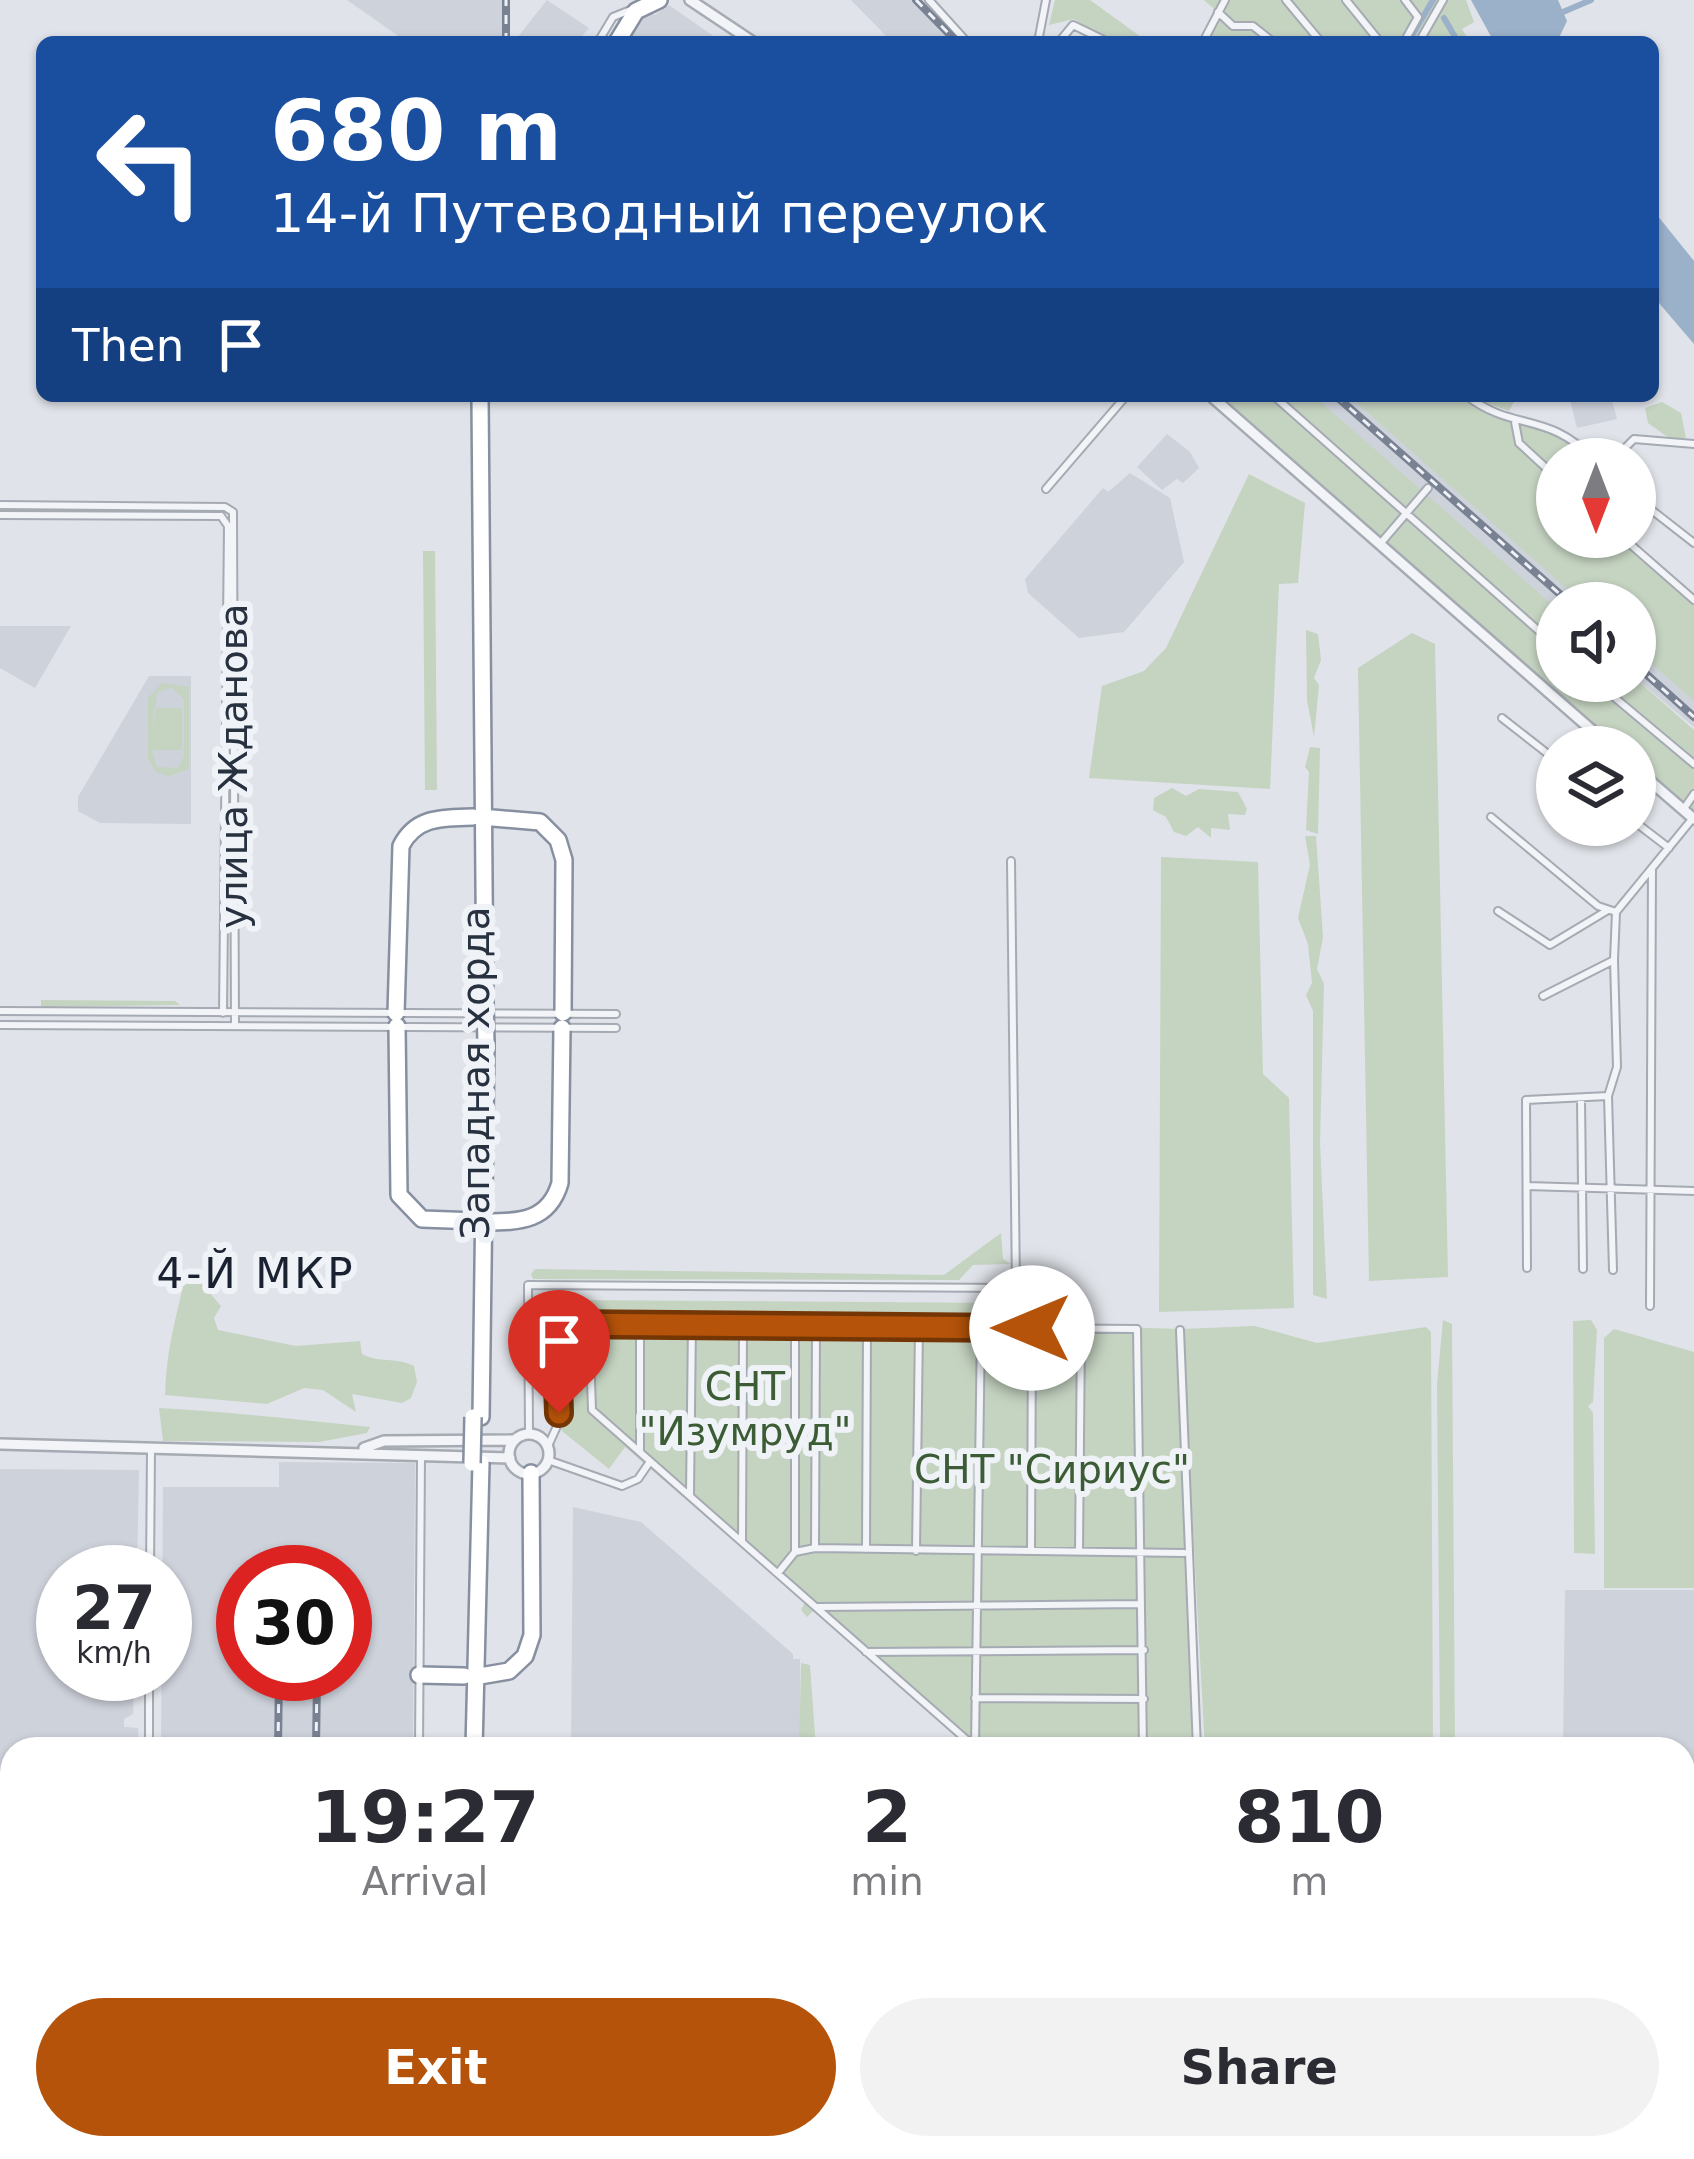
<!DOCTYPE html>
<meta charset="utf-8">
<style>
:root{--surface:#fff;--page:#f2f2f3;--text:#2b2b33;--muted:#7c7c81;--accent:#b45309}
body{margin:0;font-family:"DejaVu Sans",sans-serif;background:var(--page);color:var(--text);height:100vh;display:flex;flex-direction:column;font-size:45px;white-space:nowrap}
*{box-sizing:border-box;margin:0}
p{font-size:39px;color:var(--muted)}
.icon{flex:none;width:66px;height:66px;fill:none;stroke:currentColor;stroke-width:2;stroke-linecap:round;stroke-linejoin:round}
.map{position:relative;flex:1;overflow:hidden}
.sheet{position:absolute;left:0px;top:1737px;width:1695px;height:423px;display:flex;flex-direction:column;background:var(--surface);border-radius:36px 36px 0 0;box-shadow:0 3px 9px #0004}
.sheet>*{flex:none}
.banner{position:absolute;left:36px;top:36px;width:1623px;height:366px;border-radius:18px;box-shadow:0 3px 9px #0004;background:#1a4fa0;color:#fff;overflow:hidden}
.needle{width:78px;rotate:180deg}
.controls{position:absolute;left:1536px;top:438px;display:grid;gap:24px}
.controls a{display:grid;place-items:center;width:120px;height:120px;border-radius:50%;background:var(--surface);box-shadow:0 3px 9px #0004;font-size:60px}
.speed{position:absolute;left:36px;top:1545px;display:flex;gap:24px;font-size:60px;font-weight:700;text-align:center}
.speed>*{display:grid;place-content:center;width:156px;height:156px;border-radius:50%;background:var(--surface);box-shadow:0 3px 9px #0004;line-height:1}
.speed small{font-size:30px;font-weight:400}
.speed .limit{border:18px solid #d22;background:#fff;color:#111}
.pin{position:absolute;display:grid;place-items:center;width:102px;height:102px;color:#fff;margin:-123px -51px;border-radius:50% 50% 50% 0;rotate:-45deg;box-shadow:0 0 12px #0007}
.pin .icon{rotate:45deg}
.me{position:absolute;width:132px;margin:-66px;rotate:270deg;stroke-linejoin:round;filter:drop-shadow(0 0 9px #0008)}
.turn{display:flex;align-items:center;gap:42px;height:252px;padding:0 36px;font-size:54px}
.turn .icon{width:156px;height:156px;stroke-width:2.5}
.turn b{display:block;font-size:84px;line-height:102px}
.then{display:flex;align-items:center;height:114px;padding:0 36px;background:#0003;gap:24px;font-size:45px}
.eta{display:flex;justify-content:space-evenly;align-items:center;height:204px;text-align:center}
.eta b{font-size:72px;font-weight:700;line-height:84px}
.cta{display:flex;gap:24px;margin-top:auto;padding:24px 36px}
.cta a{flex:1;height:138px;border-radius:72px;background:var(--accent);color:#fff;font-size:48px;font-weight:700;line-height:138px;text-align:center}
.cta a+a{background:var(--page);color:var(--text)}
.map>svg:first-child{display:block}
</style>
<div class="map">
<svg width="1694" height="2159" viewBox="0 0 1694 2159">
<rect width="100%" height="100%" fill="#e0e3e9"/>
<!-- built -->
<path fill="#ced2db" d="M 347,0 L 506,0 L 506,42 L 407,42 Z
M 547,0 L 589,28 L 577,42 L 517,38 Z
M 851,0 L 936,0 L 974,42 L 892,42 Z
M 669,5 L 722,42 L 625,42 L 645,10 L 655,15 Z
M 1311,396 L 1351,396 L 1584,603 L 1557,603 L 1557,615 Z
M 1569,396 L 1611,397 L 1617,419 L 1577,428 Z
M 1167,434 L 1190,452 L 1199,468 L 1183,483 L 1177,479 L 1162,490 L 1137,467 Z
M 1130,473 L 1170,498 L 1184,562 L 1124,632 L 1079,638 L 1028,593 L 1025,579 L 1103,488 L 1108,492 Z
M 0,626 L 71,626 L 35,688 L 0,668 Z
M 1635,648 L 1694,700 L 1694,727 L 1635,678 Z
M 149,676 L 191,676 L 191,824 L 100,823 L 78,811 L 78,797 Z
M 279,1462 L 415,1463 L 413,1749 L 280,1749 L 282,1674 L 345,1674 L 345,1572 L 243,1572 L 243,1674 L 276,1674 L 274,1749 L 161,1749 L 163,1487 L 279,1487 Z
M 0,1469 L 139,1470 L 137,1572 L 63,1572 L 63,1674 L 134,1674 L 133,1714 L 124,1719 L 124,1727 L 138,1728 L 139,1749 L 12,1749 L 12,2114 L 11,2124 L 0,2124 Z
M 573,1507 L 641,1522 L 793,1654 L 793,1659 L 800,1659 L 800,1749 L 571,1749 Z
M 1565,1590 L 1694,1590 L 1694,1908 L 1683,1908 L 1683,1749 L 1563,1749 Z"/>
<!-- green -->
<path fill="#c5d3c1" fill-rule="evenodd" d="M 1055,0 L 1090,0 L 1148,42 L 1111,42 L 1074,19 L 1049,25 Z
M 1204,0 L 1466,0 L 1474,22 L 1462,29 L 1470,42 L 1203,42 L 1215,10 Z
M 1216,396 L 1314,396 L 1557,609 L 1557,681 L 1635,678 L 1694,730 L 1694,814 L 1635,762 L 1635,747 L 1618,747 Z
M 1349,396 L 1517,396 L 1509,411 L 1473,398 L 1507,420 L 1558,427 L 1593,459 L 1557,459 L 1557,537 L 1621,537 L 1694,601 L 1694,701 L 1635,649 L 1635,603 L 1583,603 Z
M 1662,402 L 1681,413 L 1686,438 L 1669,438 L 1648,423 L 1645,408 Z
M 1249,474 L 1305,503 L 1298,583 L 1279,584 L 1270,789 L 1089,778 L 1102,686 L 1144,671 L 1166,648 Z
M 423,551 L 435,551 L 437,790 L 425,790 Z
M 1306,630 L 1318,634 L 1321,660 L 1314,678 L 1319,685 L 1314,737 L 1307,700 Z
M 1412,633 L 1435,644 L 1448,1277 L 1369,1281 L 1358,668 Z
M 162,683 L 189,687 L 189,769 L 170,776 L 157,773 L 148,759 L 148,698 ZM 172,688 L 184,699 L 184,757 L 177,768 L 157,767 L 152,750 L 182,750 L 182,708 L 154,708 L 153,737 L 157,692 Z
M 1310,747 L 1320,748 L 1318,834 L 1306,830 L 1309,772 L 1305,767 Z
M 1172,788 L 1186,796 L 1199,789 L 1238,792 L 1247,809 L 1245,815 L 1228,814 L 1230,830 L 1211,828 L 1211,838 L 1198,827 L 1186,836 L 1174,832 L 1166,817 L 1153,810 L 1154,798 Z
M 1305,836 L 1316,836 L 1323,937 L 1317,969 L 1324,984 L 1320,1143 L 1327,1299 L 1313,1295 L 1313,1011 L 1306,995 L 1312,983 L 1308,944 L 1298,918 L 1310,865 Z
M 1161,857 L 1258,862 L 1263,1074 L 1289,1098 L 1294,1308 L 1159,1312 Z
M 41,1000 L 175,1001 L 180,1005 L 41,1007 Z
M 1001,1233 L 1003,1259 L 1011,1264 L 973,1265 L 959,1280 L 533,1279 L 531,1274 L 535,1269 L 944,1275 Z
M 197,1278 L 221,1306 L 214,1318 L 218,1330 L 296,1346 L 360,1341 L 362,1354 C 378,1363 396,1357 414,1366 L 417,1382 L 411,1398 L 402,1403 L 352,1394 L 356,1412 L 323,1390 L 304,1388 L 267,1404 L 165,1395 C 166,1353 175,1321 184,1282 Z
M 563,1300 L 1006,1303 L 1007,1323 L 1178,1329 L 1199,1749 L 975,1749 L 814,1610 L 807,1617 L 801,1610 L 805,1602 L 625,1447 L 609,1469 L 562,1431 Z
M 1443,1320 L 1452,1324 L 1455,1749 L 1441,1749 L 1440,1733 L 1437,1384 Z
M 1591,1320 L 1597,1330 L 1593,1402 L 1588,1406 L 1593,1413 L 1595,1554 L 1574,1553 L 1573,1321 Z
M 1255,1326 L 1317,1343 L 1426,1327 L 1431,1332 L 1433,1749 L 1205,1749 L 1182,1329 Z
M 1614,1329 L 1694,1352 L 1694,1588 L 1604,1588 L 1604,1338 Z
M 159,1408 C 231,1412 300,1420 370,1427 L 367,1433 L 319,1442 L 163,1441 Z
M 801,1663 L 810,1665 L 816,1749 L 799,1749 Z
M 1683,1910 L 1694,1910 L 1694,2159 L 1603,2159 L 1603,2148 L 1683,2148 Z
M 171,2148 L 428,2148 L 427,2159 L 175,2159 Z
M 826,2148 L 974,2148 L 974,2159 L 826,2159 Z
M 991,2148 L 1142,2148 L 1142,2159 L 992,2159 Z
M 1157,2148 L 1435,2148 L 1435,2159 L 1157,2159 Z"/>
<!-- water -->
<path fill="#9ab1c9" d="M 1471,0 L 1558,0 L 1567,21 L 1557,42 L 1494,42 Z
M 1653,210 L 1694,261 L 1694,344 L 1653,296 Z"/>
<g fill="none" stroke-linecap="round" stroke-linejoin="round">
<!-- canal -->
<path stroke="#9ab1c9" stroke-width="6" d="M 1556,15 L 1591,0
M 1444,18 L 1458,42
M 1408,42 L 1433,0"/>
<!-- minor casing -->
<g stroke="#a5aab3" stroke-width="10">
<path id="minor" d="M 929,0 L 967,42
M 1286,0 L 1321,42
M 1346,0 L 1380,42
M 1218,12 L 1233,26 L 1253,26 L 1273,42
M 598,42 L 613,17 L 633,9
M 1038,42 L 1046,0
M 1059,42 L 1073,25 L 1108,42
M 1203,42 L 1225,0
M 1404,42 L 1418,17 L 1405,0
M 1419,42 L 1443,0
M 1274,396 L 1557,647
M 1467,396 C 1514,432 1548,411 1593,459
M 1515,422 L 1519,443 L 1557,478
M 1614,459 L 1634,439 L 1694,444
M 1046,489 L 1126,396
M 1635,497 L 1694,543
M 0,505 L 225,507 L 233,512 L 235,1026
M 0,515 L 221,516
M 221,516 L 228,526 L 223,1013
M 1622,537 L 1694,600
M 1380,544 L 1428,488
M 1595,681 L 1694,764
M 1502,718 L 1557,761
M 1683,810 L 1694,794
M 1491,817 L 1598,906 L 1616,912
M 1635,822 L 1669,848
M 1498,911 L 1550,945 L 1608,910
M 1616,912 L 1693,818
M 1543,996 L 1614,960 L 1616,912
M 0,1011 L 616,1014
M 0,1025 L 616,1028
M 1581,1099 L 1583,1269
M 1527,1186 L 1694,1191
M 1527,1268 L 1526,1100 L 1608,1096
M 1613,1270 L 1608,1096 L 1617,1067 L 1614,960
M 1650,1306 L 1652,868
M 589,1323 L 592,1410 L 977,1749
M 795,1326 L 795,1552
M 1180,1330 L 1197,1749 L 1182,1749
M 529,1434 L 528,1285 L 1016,1288 L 1011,861
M 548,1446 L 558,1424 L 557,1324 L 1137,1329 L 1143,1749
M 640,1452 L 640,1323
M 548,1460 L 622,1486 L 638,1479 L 649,1463
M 690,1494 L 692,1323
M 742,1541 L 743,1325
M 815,1548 L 816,1327
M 866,1549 L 867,1327
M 916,1551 L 919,1327
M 1031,1551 L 1032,1328
M 1079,1551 L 1081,1329
M 150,1572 L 151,1450
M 778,1573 L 795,1552 L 815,1548 L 1184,1553
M 818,1607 L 1141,1604
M 866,1652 L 1144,1650
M 975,1698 L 1144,1699
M 975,1747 L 981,1328
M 149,1749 L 149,1674
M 419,1749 L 421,1455
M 1683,2112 L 1694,2109"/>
</g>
<!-- tertiary casing -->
<g stroke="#a5aab3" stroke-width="14">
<path id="tertiary" d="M 690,0 L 753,42
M 1211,396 L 1611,747
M 1635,768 L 1694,819
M509 1454a20 20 0 1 1 40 0a20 20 0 1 1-40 0Z
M 0,1444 L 510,1458
M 364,1448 L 384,1441 L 515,1440"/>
</g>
<!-- trunk casing -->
<g stroke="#8790a0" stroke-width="20">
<path id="trunk" d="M 617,42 L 636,11 L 659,0
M 480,396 L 485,1002
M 481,817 L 540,822 L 558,840 L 564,860 L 563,1013
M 396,1013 L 401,846 C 416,816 443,818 473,817
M 397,1026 L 399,1195 L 422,1219 L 477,1221
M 485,1222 C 520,1222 549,1221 560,1183 L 562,1028
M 481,1417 L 486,1043
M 419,1675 L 464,1676
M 474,1677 L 509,1671 L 525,1656 L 532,1635 L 531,1473
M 474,1749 L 481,1463
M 560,2148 L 571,2159"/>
</g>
<!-- minor -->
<use href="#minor" stroke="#f2f4f7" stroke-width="6"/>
<!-- tertiary -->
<use href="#tertiary" stroke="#f2f4f7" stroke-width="9"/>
<!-- trunk -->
<use href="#trunk" stroke="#fff" stroke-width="15"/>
<!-- rail casing -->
<g stroke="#798293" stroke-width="8">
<path id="rail" d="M 916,0 L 957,42
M 506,42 L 506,0
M 1336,396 L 1570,603
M 1635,664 L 1694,717
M 278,1749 L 279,1674
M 316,1749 L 317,1679
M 0,1968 L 12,1952
M 0,2124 L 12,2123"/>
</g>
<!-- rail -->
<use href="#rail" stroke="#eff2f6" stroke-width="3" stroke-dasharray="9" stroke-linecap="butt"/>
<!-- trunk-bridge casing -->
<g stroke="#8790a0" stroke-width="20" stroke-linecap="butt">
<path id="trunk-bridge" d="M 485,1002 L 486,1043
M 472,1463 L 473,1417"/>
</g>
<!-- trunk-bridge -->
<use href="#trunk-bridge" stroke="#fff" stroke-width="15"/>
</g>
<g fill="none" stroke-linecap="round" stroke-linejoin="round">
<!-- route casing -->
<g stroke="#753606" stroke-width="30">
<path id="route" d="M 559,1413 L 556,1324 L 1032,1328"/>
</g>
<!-- route -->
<use href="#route" stroke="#b45309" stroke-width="21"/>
</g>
<g text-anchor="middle" stroke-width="12" stroke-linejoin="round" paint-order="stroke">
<!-- street labels -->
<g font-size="39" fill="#283140" stroke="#eff2f6">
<text transform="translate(233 766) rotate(-90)" y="14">улица Жданова</text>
<text transform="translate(475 1073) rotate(-90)" y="14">Западная хорда</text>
</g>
<!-- park labels -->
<g font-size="39" fill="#3c5c35" stroke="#eff2f6">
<text x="745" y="1400">СНТ<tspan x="745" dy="45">"Изумруд"</tspan></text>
<text x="1052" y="1483">СНТ "Сириус"</text>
</g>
<!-- neighbourhood labels -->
<g font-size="42" letter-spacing="3" fill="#1a2231" stroke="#eff2f6">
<text x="256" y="1288">4-Й МКР</text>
</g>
</g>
</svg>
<div class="controls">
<a><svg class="needle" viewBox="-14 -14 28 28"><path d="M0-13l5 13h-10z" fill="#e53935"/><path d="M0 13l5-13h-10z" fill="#7c7c81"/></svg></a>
<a><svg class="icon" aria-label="sound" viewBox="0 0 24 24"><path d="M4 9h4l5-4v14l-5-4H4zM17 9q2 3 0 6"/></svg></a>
<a><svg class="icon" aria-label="layers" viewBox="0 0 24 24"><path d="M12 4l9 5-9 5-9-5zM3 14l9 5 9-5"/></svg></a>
</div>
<div class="speed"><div>27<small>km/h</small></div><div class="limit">30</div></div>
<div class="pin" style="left:559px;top:1413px;background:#d93025"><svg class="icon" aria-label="arrive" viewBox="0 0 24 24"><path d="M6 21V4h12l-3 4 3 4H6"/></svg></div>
<svg class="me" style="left:1032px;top:1328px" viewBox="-20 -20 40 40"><circle r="19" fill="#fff"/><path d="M0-13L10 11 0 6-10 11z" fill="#b45309"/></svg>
<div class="banner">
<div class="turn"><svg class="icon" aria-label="left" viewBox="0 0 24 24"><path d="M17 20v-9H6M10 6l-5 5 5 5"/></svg><div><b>680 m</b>14-й Путеводный переулок</div></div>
<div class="then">Then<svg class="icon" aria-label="arrive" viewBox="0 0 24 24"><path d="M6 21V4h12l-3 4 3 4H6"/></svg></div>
</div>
<section class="sheet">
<div class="eta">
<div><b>19:27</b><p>Arrival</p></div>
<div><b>2</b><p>min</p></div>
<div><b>810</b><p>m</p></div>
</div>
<div class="cta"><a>Exit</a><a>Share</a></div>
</section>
</div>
